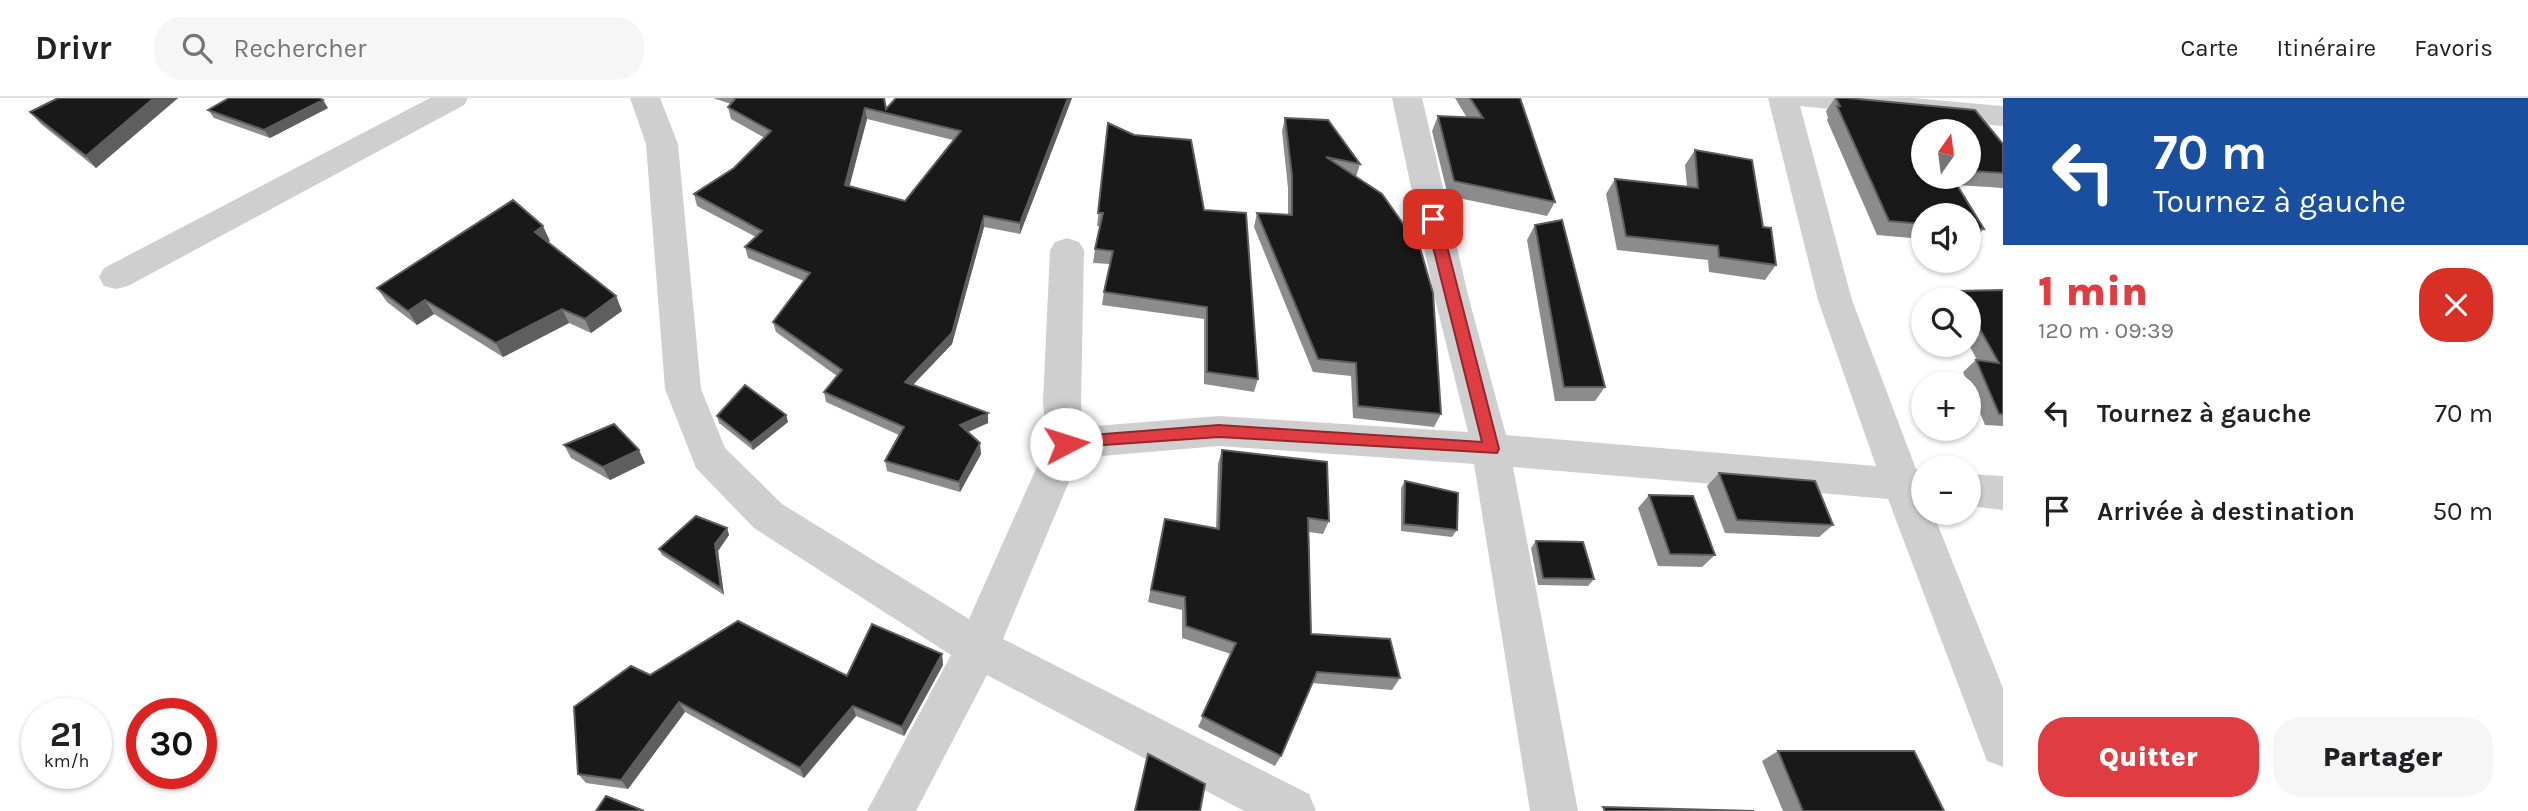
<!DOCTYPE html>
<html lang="fr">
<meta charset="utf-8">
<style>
:root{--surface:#fff;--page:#f6f6f6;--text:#202124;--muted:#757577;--line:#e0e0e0;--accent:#e03d43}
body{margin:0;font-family:Karla,sans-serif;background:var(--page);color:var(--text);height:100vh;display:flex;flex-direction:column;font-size:26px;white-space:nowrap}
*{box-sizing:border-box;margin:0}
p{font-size:23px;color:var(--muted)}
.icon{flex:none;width:38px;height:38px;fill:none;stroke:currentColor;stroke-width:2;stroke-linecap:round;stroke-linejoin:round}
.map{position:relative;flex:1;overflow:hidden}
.sheet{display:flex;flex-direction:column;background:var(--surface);width:525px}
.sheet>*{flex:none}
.hud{background:#1a4fa0;color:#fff;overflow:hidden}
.needle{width:46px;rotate:14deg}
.fabs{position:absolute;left:1911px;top:21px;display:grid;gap:14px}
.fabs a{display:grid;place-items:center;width:70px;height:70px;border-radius:50%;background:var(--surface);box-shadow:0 2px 5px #0004;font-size:35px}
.speed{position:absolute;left:21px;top:600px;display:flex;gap:14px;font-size:35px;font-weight:700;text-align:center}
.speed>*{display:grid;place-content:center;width:91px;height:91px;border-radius:50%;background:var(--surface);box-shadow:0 2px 5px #0004;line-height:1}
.speed small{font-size:18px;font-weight:400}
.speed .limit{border:10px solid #d22;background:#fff;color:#111}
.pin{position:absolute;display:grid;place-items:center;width:60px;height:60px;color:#fff;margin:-30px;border-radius:14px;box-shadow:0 4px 10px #0006}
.me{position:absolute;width:77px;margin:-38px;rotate:85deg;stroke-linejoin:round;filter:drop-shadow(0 0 5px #0008)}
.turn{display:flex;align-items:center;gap:24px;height:147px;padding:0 35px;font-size:32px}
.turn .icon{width:91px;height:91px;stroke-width:2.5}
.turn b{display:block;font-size:49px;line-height:60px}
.round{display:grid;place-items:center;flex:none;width:74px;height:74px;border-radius:28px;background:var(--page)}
.headline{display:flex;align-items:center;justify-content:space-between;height:119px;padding:0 35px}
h1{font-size:42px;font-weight:800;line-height:52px;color:var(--accent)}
.button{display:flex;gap:14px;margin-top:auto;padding:14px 35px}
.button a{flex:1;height:80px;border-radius:28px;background:var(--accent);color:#fff;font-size:28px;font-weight:800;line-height:80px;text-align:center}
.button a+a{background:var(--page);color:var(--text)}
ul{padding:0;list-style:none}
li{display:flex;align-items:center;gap:21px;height:98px;padding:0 35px}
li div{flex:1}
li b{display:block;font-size:26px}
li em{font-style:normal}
header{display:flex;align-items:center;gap:42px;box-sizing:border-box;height:98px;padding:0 35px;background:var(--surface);border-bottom:2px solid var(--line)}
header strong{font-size:33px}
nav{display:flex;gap:38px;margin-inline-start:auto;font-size:24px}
.search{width:490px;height:63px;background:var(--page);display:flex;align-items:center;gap:18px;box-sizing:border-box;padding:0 24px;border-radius:28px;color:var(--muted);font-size:26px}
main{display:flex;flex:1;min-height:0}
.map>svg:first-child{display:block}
</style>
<header>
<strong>Drivr</strong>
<div class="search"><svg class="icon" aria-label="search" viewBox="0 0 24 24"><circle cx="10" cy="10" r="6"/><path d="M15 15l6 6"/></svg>Rechercher</div>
<nav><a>Carte</a><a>Itinéraire</a><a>Favoris</a></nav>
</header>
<main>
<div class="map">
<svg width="2003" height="713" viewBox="0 0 2003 713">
<rect width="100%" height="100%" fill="#fff"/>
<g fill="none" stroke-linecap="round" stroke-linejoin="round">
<!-- minor -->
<path fill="#cfcfcf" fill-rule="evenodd" d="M 430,0 L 468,0 L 464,7 L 128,188 L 116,191 L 104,188 L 99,179 L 104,170 Z
M 630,0 L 660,0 L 678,46 L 701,291 L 725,350 L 782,406 L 969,521 L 1047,346 L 1043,304 L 1050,152 L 1055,144 L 1067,140 L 1079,144 L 1084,152 L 1081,304 L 1083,329 L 1219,318 L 1468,334 L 1435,201 L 1392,0 L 1422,0 L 1469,201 L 1506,337 L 1876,368 L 1818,202 L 1768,0 L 1912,0 L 2003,8 L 2003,28 L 1800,8 L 1852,202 L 1916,371 L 1923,372 L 1923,415 L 1933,415 L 2003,590 L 2003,669 L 1987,663 L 1888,401 L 1513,369 L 1578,713 L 1530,713 L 1474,366 L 1219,348 L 1079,360 L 1003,541 L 1309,696 L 1316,713 L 1244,713 L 987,577 L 916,713 L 867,713 L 951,557 L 754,430 L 696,370 L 665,291 L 646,46 Z
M 1969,376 L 2003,378 L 2003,412 L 1969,408 Z"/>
</g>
<!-- wall -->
<path fill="#8c8c8c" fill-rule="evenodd" d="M 58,0 L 178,0 L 96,70 L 41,26 L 30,14 Z
M 713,0 L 884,0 L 886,11 L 896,0 L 1072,0 L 1020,136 L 984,129 L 952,246 L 913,287 L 988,325 L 968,334 L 981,356 L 960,394 L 887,373 L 885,363 L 899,337 L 826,304 L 824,294 L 837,278 L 776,234 L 773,224 L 804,183 L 748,160 L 745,149 L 756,139 L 697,108 L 694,96 L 734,70 L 765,40 L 731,21 L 728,9 L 731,6 ZM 867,21 L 953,42 L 905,103 L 849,88 Z
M 1455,0 L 1520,0 L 1555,104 L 1547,118 L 1448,98 L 1432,33 L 1438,18 L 1467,20 Z
M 1835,0 L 1847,0 L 1975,12 L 2003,46 L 2003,90 L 1957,87 L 1984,131 L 1971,144 L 1969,144 L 1969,117 L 1923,117 L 1923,141 L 1877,137 L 1827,22 L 1828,20 L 1826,13 ZM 1923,33 L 1969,33 L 1969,79 L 1923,79 Z
M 328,10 L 270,40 L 214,20 L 208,12 Z
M 1285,20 L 1360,66 L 1356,79 L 1441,316 L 1434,329 L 1353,320 L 1351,278 L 1313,274 L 1254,129 L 1257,115 L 1288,117 L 1288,90 L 1282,33 Z
M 1108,25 L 1204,112 L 1258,281 L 1254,294 L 1204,286 L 1204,221 L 1102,207 L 1104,194 L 1110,166 L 1093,165 L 1095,151 L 1100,128 L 1097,128 Z
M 1695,52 L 1763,129 L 1776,167 L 1765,182 L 1709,174 L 1708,162 L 1617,152 L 1606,96 L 1615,81 L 1687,88 L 1685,67 Z
M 1535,127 L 1605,289 L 1595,303 L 1555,303 L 1527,142 Z
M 550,143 L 548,144 L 616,198 L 622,213 L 591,235 L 569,225 L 503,259 L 434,216 L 417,227 L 387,204 L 377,190 Z
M 2003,192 L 2003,328 L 1985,327 L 1963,274 L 1976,262 L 1977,262 L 1969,247 L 1969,201 L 1949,201 L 1957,193 Z
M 786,317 L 788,324 L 753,352 L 719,325 L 717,318 Z
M 564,347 L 645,365 L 610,382 L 571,360 Z
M 1222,352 L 1329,423 L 1323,436 L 1309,434 L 1311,536 L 1400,580 L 1392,592 L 1312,585 L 1281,658 L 1275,668 L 1198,629 L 1231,556 L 1182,540 L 1182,512 L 1148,504 L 1165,421 L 1216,430 L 1218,366 Z
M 1719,375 L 1833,427 L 1819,439 L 1725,435 L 1707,388 Z
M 1405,383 L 1457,432 L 1452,439 L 1401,433 L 1401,390 Z
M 1649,397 L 1715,457 L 1702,469 L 1658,468 L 1638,410 Z
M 727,430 L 729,437 L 718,453 L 724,497 L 662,457 L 659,451 Z
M 1536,443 L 1594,481 L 1588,488 L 1538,487 L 1531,450 Z
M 942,556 L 943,567 L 904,638 L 856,618 L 804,680 L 685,614 L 628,691 L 586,685 L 578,676 L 650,577 L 847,578 Z
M 1778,653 L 1944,713 L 1783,713 L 1762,663 Z"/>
<!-- shaded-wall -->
<path fill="#5e5e5e" d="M 154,0 L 178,0 L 96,70 L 86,58 Z
M 1068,0 L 1072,0 L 1020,136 L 1020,125 Z
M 323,2 L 328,10 L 270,40 L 264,32 Z
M 865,10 L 867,21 L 847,98 L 845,87 Z
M 984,118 L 984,129 L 952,246 L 906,294 L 905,284 Z
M 543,128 L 550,143 L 542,148 L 535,134 Z
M 616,198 L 622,213 L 591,235 L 585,221 Z
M 425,202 L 434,216 L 417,227 L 408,213 Z
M 562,211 L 569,225 L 503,259 L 496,245 Z
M 988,315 L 988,325 L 961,337 L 960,327 Z
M 786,317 L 788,324 L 753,352 L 751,345 Z
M 980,345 L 981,356 L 960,394 L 959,384 Z
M 639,352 L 645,365 L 610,382 L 603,369 Z
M 727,430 L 729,437 L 718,453 L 724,497 L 721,490 L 715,446 Z
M 942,556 L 943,567 L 904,638 L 902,629 Z
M 679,604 L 685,614 L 628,691 L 621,682 Z
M 853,608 L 856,618 L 804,680 L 800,670 Z"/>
<!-- building -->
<path fill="#191919" stroke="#5e5e5e" stroke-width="2" fill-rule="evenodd" d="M 58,0 L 154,0 L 86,58 L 30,14 Z
M 229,0 L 319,0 L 323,2 L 264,32 L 208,12 Z
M 736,0 L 884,0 L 886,11 L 896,0 L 1068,0 L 1020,125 L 984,118 L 952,235 L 905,284 L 988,315 L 960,327 L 980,345 L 959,384 L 885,363 L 904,329 L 824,294 L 842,272 L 773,224 L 810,175 L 745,149 L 762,133 L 694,96 L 734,70 L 771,33 L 728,9 ZM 865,10 L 961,33 L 905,103 L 845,87 Z
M 1470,0 L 1520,0 L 1555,104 L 1454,83 L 1438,18 L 1483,20 Z
M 1836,0 L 1847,0 L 1975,12 L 2003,46 L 2003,75 L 1969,73 L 1969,33 L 1923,33 L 1923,79 L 1952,79 L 1984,131 L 1969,129 L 1969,117 L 1923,117 L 1923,126 L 1889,123 L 1837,8 L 1840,8 Z
M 1285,20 L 1328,22 L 1360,66 L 1326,59 L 1382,96 L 1420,150 L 1433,195 L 1441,316 L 1358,308 L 1356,265 L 1318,261 L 1257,115 L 1292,117 L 1292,77 Z
M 1108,25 L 1134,37 L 1191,42 L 1204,112 L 1246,115 L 1258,281 L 1207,274 L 1207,209 L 1104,194 L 1113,153 L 1095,151 L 1103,115 L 1098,115 Z
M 1695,52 L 1752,62 L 1763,129 L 1771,130 L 1776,167 L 1719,159 L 1718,148 L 1626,138 L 1615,81 L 1698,90 Z
M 513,102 L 543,128 L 535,134 L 616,198 L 585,221 L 562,211 L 496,245 L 425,202 L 408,213 L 377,190 Z
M 1562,122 L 1605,289 L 1564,289 L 1535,127 Z
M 2003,192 L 2003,316 L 1999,316 L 1976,262 L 1999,265 L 1969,212 L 1969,201 L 1962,201 L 1957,193 Z
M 745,287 L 786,317 L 751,345 L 717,318 Z
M 614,326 L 639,352 L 603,369 L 564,347 Z
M 1222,352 L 1327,364 L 1329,423 L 1308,420 L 1311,536 L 1390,541 L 1400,580 L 1317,574 L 1281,658 L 1202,618 L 1236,545 L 1186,528 L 1185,499 L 1151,492 L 1165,421 L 1219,431 Z
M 1719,375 L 1815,383 L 1833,427 L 1737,422 Z
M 1405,383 L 1458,395 L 1457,432 L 1404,426 Z
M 1649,397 L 1693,398 L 1715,457 L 1670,456 Z
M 696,418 L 727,430 L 715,446 L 721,490 L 659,451 Z
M 1536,443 L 1583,444 L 1594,481 L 1543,480 Z
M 738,523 L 847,578 L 872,526 L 942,556 L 902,629 L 853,608 L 800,670 L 679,604 L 621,682 L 578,676 L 574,609 L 631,568 L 650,577 Z
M 1778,653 L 1914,653 L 1944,713 L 1803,713 Z
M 1148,656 L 1205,686 L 1200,713 L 1135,713 Z
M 606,698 L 644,713 L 596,713 Z
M 1603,709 L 1754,713 L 1605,713 Z"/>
<!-- route -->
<path fill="#e03d43" stroke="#92282c" stroke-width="2" d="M 1433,117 L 1440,121 L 1499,351 L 1497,355 L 1219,339 L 1061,350 L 1058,346 L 1066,339 L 1219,327 L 1482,344 L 1426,121 Z"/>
</svg>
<div class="fabs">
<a><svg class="needle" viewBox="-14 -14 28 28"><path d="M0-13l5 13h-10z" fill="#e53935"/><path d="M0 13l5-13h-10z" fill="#757577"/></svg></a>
<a><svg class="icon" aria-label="sound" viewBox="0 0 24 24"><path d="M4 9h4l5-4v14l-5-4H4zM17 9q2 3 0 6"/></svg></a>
<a><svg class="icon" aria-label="search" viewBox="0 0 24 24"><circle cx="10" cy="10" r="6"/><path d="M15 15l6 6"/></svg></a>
<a>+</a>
<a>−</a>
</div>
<div class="speed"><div>21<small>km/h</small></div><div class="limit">30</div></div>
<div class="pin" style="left:1433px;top:121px;background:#d93025"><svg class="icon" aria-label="arrive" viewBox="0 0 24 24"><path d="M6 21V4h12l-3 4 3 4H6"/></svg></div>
<svg class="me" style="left:1066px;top:346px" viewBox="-20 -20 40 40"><circle r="19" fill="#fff"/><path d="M0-13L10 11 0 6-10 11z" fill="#e03d43"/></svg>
</div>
<section class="sheet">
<div class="hud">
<div class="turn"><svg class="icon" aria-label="left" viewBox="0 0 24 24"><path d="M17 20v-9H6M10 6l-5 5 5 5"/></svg><div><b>70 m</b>Tournez à gauche</div></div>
</div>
<div class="headline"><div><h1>1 min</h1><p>120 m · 09:39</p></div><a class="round" style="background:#d93025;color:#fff"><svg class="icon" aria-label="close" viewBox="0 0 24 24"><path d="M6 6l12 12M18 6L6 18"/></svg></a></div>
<ul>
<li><svg class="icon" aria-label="left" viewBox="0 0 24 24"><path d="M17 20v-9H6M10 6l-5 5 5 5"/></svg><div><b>Tournez à gauche</b></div><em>70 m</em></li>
<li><svg class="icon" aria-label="arrive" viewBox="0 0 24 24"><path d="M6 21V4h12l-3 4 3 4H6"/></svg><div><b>Arrivée à destination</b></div><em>50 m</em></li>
</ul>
<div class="button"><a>Quitter</a><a>Partager</a></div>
</section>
</main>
